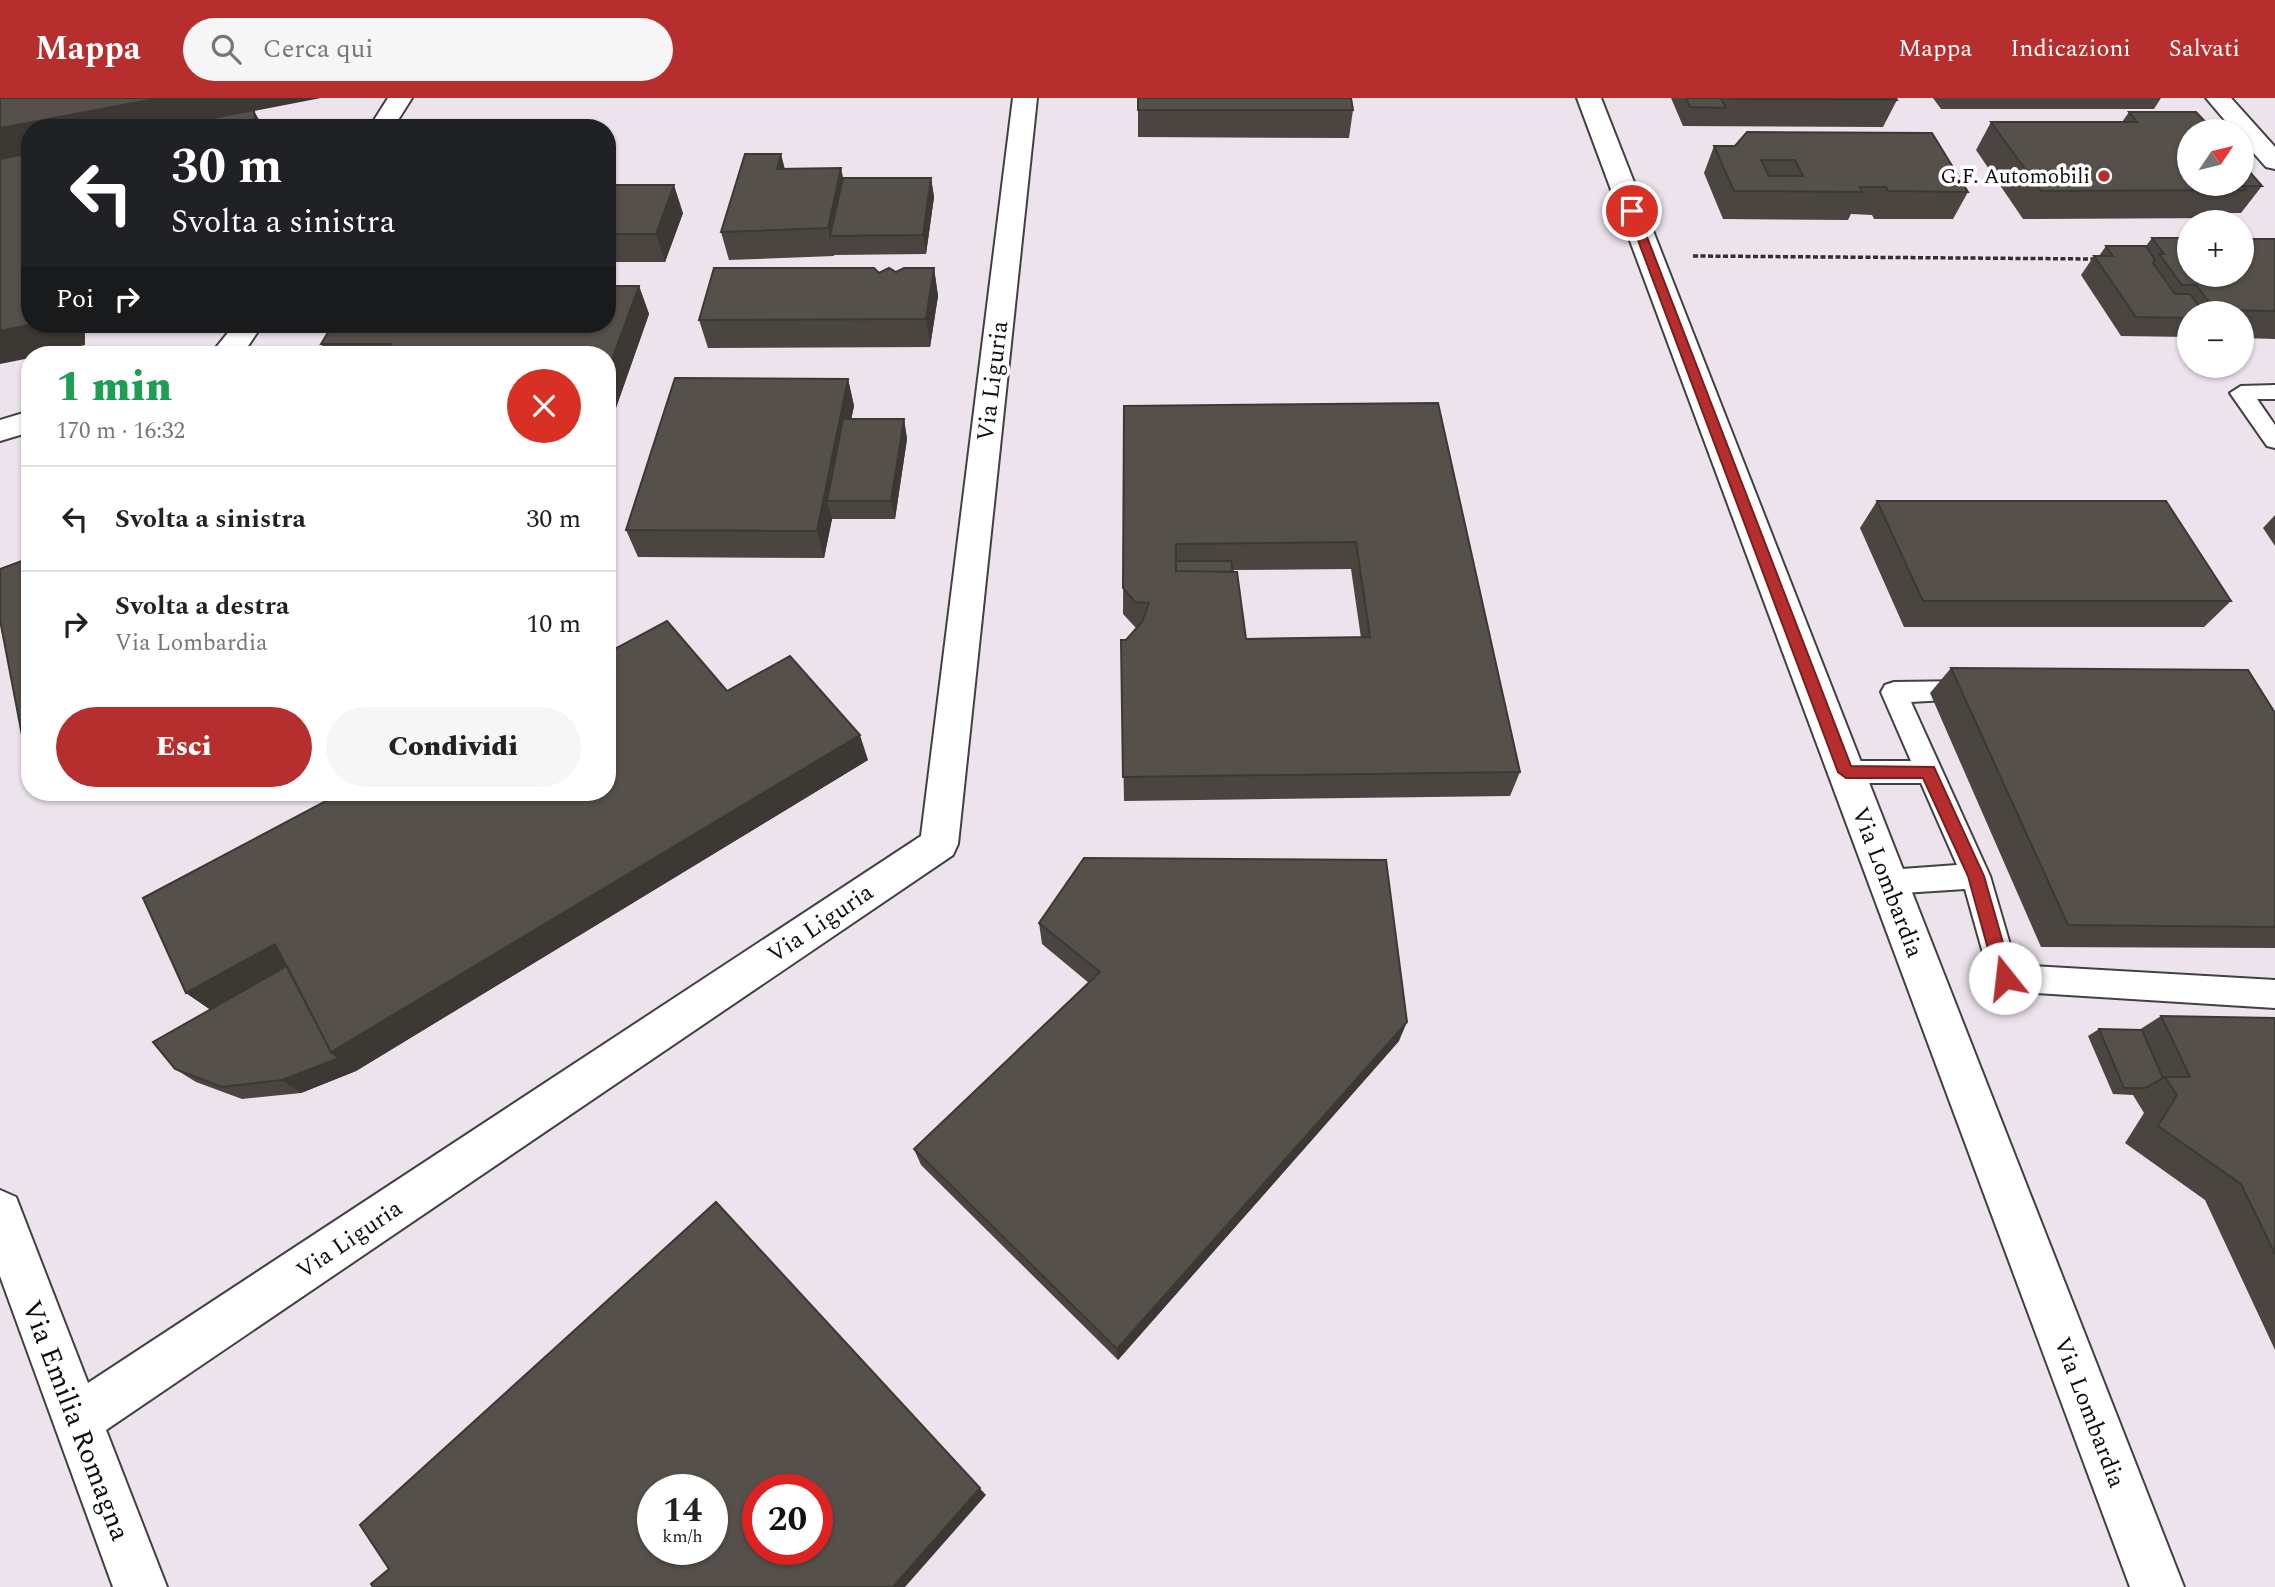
<!DOCTYPE html>
<html lang="it">
<meta charset="utf-8">
<style>
:root{--surface:#fff;--page:#f6f6f6;--text:#222;--muted:#767676;--line:#e0e0e0;--accent:#b62f2e}
body{margin:0;font-family:Spectral,serif;background:var(--page);color:var(--text);height:100vh;display:flex;flex-direction:column;font-size:26px;white-space:nowrap}
*{box-sizing:border-box;margin:0}
p{font-size:23px;color:var(--muted)}
.icon{flex:none;width:38px;height:38px;fill:none;stroke:currentColor;stroke-width:2;stroke-linecap:round;stroke-linejoin:round}
.map{position:relative;flex:1;overflow:hidden}
.details{position:absolute;left:21px;top:248px;width:595px;height:455px;display:flex;flex-direction:column;background:var(--surface);border-radius:28px;box-shadow:0 2px 5px #0004}
.details>*{flex:none}
.top-card{position:absolute;left:21px;top:21px;width:595px;height:214px;border-radius:28px;box-shadow:0 2px 5px #0004;background:#202124;color:#fff;overflow:hidden}
.needle{width:46px;rotate:55deg}
.fabs{position:absolute;left:2177px;top:21px;display:grid;gap:14px}
.fabs a{display:grid;place-items:center;width:77px;height:77px;border-radius:50%;background:var(--surface);box-shadow:0 2px 5px #0004;font-size:35px}
.speed{position:absolute;left:637px;top:1376px;display:flex;gap:14px;font-size:35px;font-weight:700;text-align:center}
.speed>*{display:grid;place-content:center;width:91px;height:91px;border-radius:50%;background:var(--surface);box-shadow:0 2px 5px #0004;line-height:1}
.speed small{font-size:18px;font-weight:400}
.speed .limit{border:10px solid #d22;background:#fff;color:#111}
.pin{position:absolute;display:grid;place-items:center;width:60px;height:60px;color:#fff;margin:-30px;border:4px solid #fff;border-radius:50%;box-shadow:0 2px 7px #0007}
.me{position:absolute;width:77px;margin:-38px;rotate:344deg;stroke-linejoin:round;filter:drop-shadow(0 0 5px #0008)}
.turn{display:flex;align-items:center;gap:24px;height:147px;padding:0 35px;font-size:32px}
.turn .icon{width:91px;height:91px;stroke-width:2.5}
.turn b{display:block;font-size:49px;line-height:60px}
.then{display:flex;align-items:center;height:66px;padding:0 35px;background:#0003;gap:14px;font-size:26px}
.round{display:grid;place-items:center;flex:none;width:74px;height:74px;border-radius:37px;background:var(--page)}
.summary{display:flex;align-items:center;justify-content:space-between;height:119px;padding:0 35px}
h1{font-size:42px;font-weight:800;line-height:52px;color:#1e9e55}
.button{display:flex;gap:14px;margin-top:auto;padding:14px 35px}
.button a{flex:1;height:80px;border-radius:42px;background:var(--accent);color:#fff;font-size:28px;font-weight:800;line-height:80px;text-align:center}
.button a+a{background:var(--page);color:var(--text)}
ul{padding:0;list-style:none}
li{display:flex;align-items:center;gap:21px;height:105px;padding:0 35px;border-top:2px solid var(--line)}
li div{flex:1}
li b{display:block;font-size:26px}
li em{font-style:normal}
header{display:flex;align-items:center;gap:42px;box-sizing:border-box;height:98px;padding:0 35px;background:var(--accent);color:#fff}
header strong{font-size:33px}
nav{display:flex;gap:38px;margin-inline-start:auto;font-size:24px}
.search{width:490px;height:63px;background:var(--page);display:flex;align-items:center;gap:18px;box-sizing:border-box;padding:0 24px;border-radius:38px;color:var(--muted);font-size:26px}
.map>svg:first-child{display:block}
</style>
<header>
<strong>Mappa</strong>
<div class="search"><svg class="icon" aria-label="search" viewBox="0 0 24 24"><circle cx="10" cy="10" r="6"/><path d="M15 15l6 6"/></svg>Cerca qui</div>
<nav><a>Mappa</a><a>Indicazioni</a><a>Salvati</a></nav>
</header>
<div class="map">
<svg width="2275" height="1489" viewBox="0 0 2275 1489">
<rect width="100%" height="100%" fill="#fefcf0"/>
<!-- industrial -->
<path fill="#ece3ec" fill-rule="evenodd" d="M 0,0 L 2275,0 L 2275,1489 L 0,1489 ZM 30,30 L 607,30 L 607,226 L 30,226 ZM 2189,33 L 2242,33 L 2242,86 L 2189,86 ZM 2189,124 L 2242,124 L 2242,177 L 2189,177 ZM 2189,215 L 2242,215 L 2242,268 L 2189,268 ZM 30,257 L 607,257 L 607,695 L 30,695 ZM 653,1391 L 712,1391 L 712,1451 L 653,1451 ZM 758,1391 L 817,1391 L 817,1451 L 758,1451 Z"/>
<g fill="none" stroke-linecap="round" stroke-linejoin="round">
<!-- service casing -->
<g stroke="#414141" stroke-width="4">
<path id="service" d="M 2275,287 L 2275,301 L 2257,301 L 2275,327 L 2275,350 L 2267,348 L 2230,295 L 2241,288 Z
M 1971,583 L 1980,586 L 1984,593 L 1980,600 L 1911,604 L 1990,778 L 2016,867 L 2275,882 L 2275,910 L 2005,893 L 1994,890 L 1990,880 L 1965,791 L 1888,796 L 1878,793 L 1874,784 L 1878,775 L 1888,772 L 1957,767 L 1921,685 L 1846,685 L 1836,682 L 1833,674 L 1836,666 L 1846,663 L 1911,663 L 1881,594 L 1885,587 L 1894,584 Z"/>
</g>
<!-- minor casing -->
<g stroke="#414141" stroke-width="4">
<path id="minor" d="M 388,0 L 412,0 L 393,30 L 369,30 Z
M 1013,0 L 1037,0 L 958,746 L 953,757 L 106,1332 L 167,1489 L 113,1489 L 0,1178 L 0,1092 L 16,1099 L 88,1285 L 921,738 Z
M 1577,0 L 1601,0 L 2184,1489 L 2130,1489 Z
M 2206,0 L 2231,0 L 2275,49 L 2275,71 L 2266,69 L 2242,42 L 2242,33 L 2234,33 Z
M 235,226 L 263,226 L 242,257 L 210,257 Z
M 30,313 L 30,334 L 0,343 L 0,322 Z"/>
</g>
<!-- path -->
<path stroke="#303030" stroke-width="3.5" stroke-dasharray="5 2.5" stroke-linecap="butt" d="M 1693,158 L 2097,161"/>
<!-- service -->
<use href="#service" fill="#fff" fill-rule="evenodd"/>
<!-- minor -->
<use href="#minor" fill="#fff" fill-rule="evenodd"/>
</g>
<!-- wall -->
<path fill="#4a4540" fill-rule="evenodd" d="M 1138,0 L 1353,12 L 1349,40 L 1138,39 Z
M 1671,0 L 1896,0 L 1897,2 L 1883,29 L 1683,28 Z
M 1933,0 L 2161,0 L 2154,11 L 1941,11 Z
M 2129,14 L 2262,88 L 2241,115 L 2229,115 L 2225,120 L 2023,121 L 1976,52 L 1991,24 L 2122,24 Z
M 1714,48 L 1968,94 L 1953,121 L 1874,121 L 1872,117 L 1851,116 L 1848,122 L 1723,121 L 1704,75 Z
M 785,70 L 843,80 L 931,80 L 934,99 L 926,156 L 834,157 L 834,158 L 729,162 L 721,134 Z
M 607,87 L 683,115 L 665,164 L 607,164 Z
M 2152,140 L 2275,141 L 2275,241 L 2242,240 L 2242,215 L 2189,215 L 2189,239 L 2121,238 L 2081,177 L 2094,158 L 2099,158 L 2106,148 L 2146,148 Z
M 934,170 L 938,198 L 930,249 L 708,250 L 699,222 L 879,175 Z
M 639,188 L 649,216 L 611,324 L 607,324 L 607,257 L 328,257 L 321,246 Z
M 848,281 L 854,308 L 851,321 L 904,321 L 907,341 L 895,421 L 832,421 L 824,460 L 638,459 L 626,432 Z
M 1438,305 L 1520,674 L 1510,698 L 1124,703 L 1121,542 L 1126,542 L 1136,530 L 1123,516 L 1124,308 ZM 1351,471 L 1361,540 L 1246,541 L 1233,472 Z
M 1877,403 L 2231,503 L 2204,529 L 1904,529 L 1860,430 Z
M 2275,417 L 2275,448 L 2263,430 Z
M 1951,570 L 2275,615 L 2275,850 L 2041,849 L 1930,595 Z
M 727,593 L 868,662 L 356,973 L 301,995 L 242,1001 L 196,984 L 175,971 L 210,911 L 186,895 Z
M 1039,825 L 1399,943 L 1118,1262 L 921,1067 L 914,1051 L 1089,885 L 1042,846 Z
M 2161,918 L 2275,920 L 2275,1252 L 2205,1102 L 2125,1045 L 2144,1015 L 2133,997 L 2113,996 L 2088,938 L 2099,931 L 2139,932 Z"/>
<!-- shaded-wall -->
<path fill="#3c3834" d="M 160,0 L 321,0 L 254,13 L 264,30 L 30,30 L 30,55 L 0,61 L 0,30 Z
M 781,56 L 788,83 L 777,71 Z
M 841,70 L 847,98 L 830,138 L 834,158 L 828,130 Z
M 931,80 L 934,99 L 926,156 L 923,137 Z
M 674,87 L 683,115 L 665,164 L 656,136 Z
M 934,170 L 938,198 L 930,249 L 926,221 Z
M 639,188 L 649,216 L 611,324 L 607,315 L 607,275 Z
M 33,226 L 94,226 L 85,228 L 85,247 L 40,257 L 30,257 L 30,260 L 0,266 L 0,233 Z
M 848,281 L 854,308 L 835,403 L 827,403 L 832,421 L 824,460 L 817,433 Z
M 904,321 L 907,341 L 895,421 L 891,403 Z
M 860,637 L 868,662 L 356,973 L 301,995 L 282,982 L 215,915 L 186,895 L 275,846 Z
M 55,695 L 67,695 L 59,698 Z
M 1407,924 L 1399,943 L 1118,1262 L 1117,1251 Z
M 716,1104 L 986,1397 L 905,1489 L 893,1489 Z"/>
<!-- building -->
<path fill="#56504b" stroke="#3c3834" stroke-width="2" fill-rule="evenodd" d="M 0,0 L 160,0 L 0,30 Z
M 1138,0 L 1351,0 L 1353,12 L 1138,12 Z
M 1686,0 L 1721,0 L 1726,10 L 1690,9 Z
M 1728,0 L 1896,0 L 1897,2 L 1729,1 Z
M 254,12 L 255,30 L 161,30 Z
M 2129,14 L 2196,14 L 2214,33 L 2189,33 L 2189,86 L 2242,86 L 2242,65 L 2262,88 L 2242,88 L 2246,92 L 2041,93 L 1991,24 L 2137,24 Z
M 1747,34 L 1932,35 L 1968,94 L 1888,93 L 1886,89 L 1860,89 L 1862,94 L 1734,93 L 1714,48 L 1735,48 ZM 1761,62 L 1795,62 L 1803,78 L 1769,78 Z
M 30,55 L 30,226 L 33,226 L 0,233 L 0,61 Z
M 745,56 L 781,56 L 777,71 L 841,70 L 828,130 L 721,134 Z
M 843,80 L 931,80 L 923,137 L 830,138 Z
M 607,87 L 674,87 L 656,136 L 607,136 Z
M 2152,140 L 2189,140 L 2189,177 L 2242,177 L 2242,141 L 2275,141 L 2275,213 L 2215,212 L 2196,187 L 2182,187 L 2159,156 L 2164,156 Z
M 2106,148 L 2146,148 L 2155,162 L 2153,165 L 2175,196 L 2190,196 L 2204,215 L 2189,215 L 2189,220 L 2136,219 L 2094,158 L 2113,158 Z
M 714,170 L 874,170 L 879,175 L 889,170 L 896,174 L 904,170 L 934,170 L 926,221 L 699,222 Z
M 607,188 L 639,188 L 607,275 L 607,257 L 386,257 L 391,246 L 321,246 L 333,226 L 607,226 Z
M 675,280 L 848,281 L 817,433 L 626,432 Z
M 1438,305 L 1520,674 L 1123,679 L 1121,542 L 1126,542 L 1142,524 L 1149,505 L 1135,504 L 1123,490 L 1124,308 ZM 1356,444 L 1370,539 L 1246,541 L 1237,474 L 1176,473 L 1176,446 Z
M 843,321 L 904,321 L 891,403 L 827,403 Z
M 1877,403 L 2166,403 L 2231,503 L 1923,503 Z
M 30,460 L 30,674 L 29,674 L 0,522 L 0,471 Z
M 1176,463 L 1231,463 L 1233,474 L 1176,473 Z
M 667,523 L 727,593 L 790,558 L 860,637 L 331,954 L 275,846 L 186,895 L 143,800 L 341,695 L 607,695 L 607,555 Z
M 1951,570 L 2248,572 L 2275,615 L 2275,829 L 2068,827 Z
M 1084,760 L 1386,762 L 1407,924 L 1117,1251 L 914,1051 L 1100,874 L 1039,825 Z
M 287,868 L 331,954 L 339,960 L 282,982 L 222,989 L 175,971 L 153,944 Z
M 2161,918 L 2275,920 L 2275,1156 L 2241,1086 L 2158,1028 L 2177,997 L 2165,979 L 2190,979 Z
M 2099,931 L 2142,932 L 2163,980 L 2145,990 L 2124,990 Z
M 716,1104 L 980,1390 L 893,1489 L 373,1489 L 371,1486 L 389,1471 L 360,1427 ZM 653,1391 L 712,1391 L 712,1451 L 653,1451 ZM 758,1391 L 817,1391 L 817,1451 L 758,1451 Z"/>
<!-- route -->
<path fill="#b62f2e" stroke="#761f1e" stroke-width="2" d="M 1632,110 L 1637,113 L 1851,668 L 1934,669 L 1984,778 L 2013,880 L 2011,885 L 2005,887 L 1996,880 L 1968,778 L 1923,680 L 1846,680 L 1838,674 L 1627,113 Z"/>
<!-- markers -->
<circle fill="#b62f2e" stroke="#fff" stroke-width="2.5" cx="2104" cy="78" r="7"/>
<g text-anchor="middle" stroke-width="7" stroke-linejoin="round" paint-order="stroke">
<!-- far-poi labels -->
<g font-size="21" fill="#0e0e0e" stroke="#fff" text-anchor="end">
<text x="2090" y="85">G.F. Automobili</text>
</g>
<!-- street labels -->
<g font-size="24" fill="#0e0e0e" stroke="#fff">
<text transform="translate(992 283) rotate(-83)" y="8">Via Liguria</text>
<text transform="translate(1888 784) rotate(69)" y="8">Via Lombardia</text>
<text transform="translate(820 825) rotate(-34)" y="8">Via Liguria</text>
<text transform="translate(349 1141) rotate(-34)" y="8">Via Liguria</text>
<text transform="translate(2090 1314) rotate(69)" y="8">Via Lombardia</text>
</g>
<!-- near-street labels -->
<g font-size="28" fill="#0e0e0e" stroke="#fff">
<text transform="translate(77 1322) rotate(69)" y="10">Via Emilia Romagna</text>
</g>
</g>
</svg>
<div class="fabs">
<a><svg class="needle" viewBox="-14 -14 28 28"><path d="M0-13l5 13h-10z" fill="#e53935"/><path d="M0 13l5-13h-10z" fill="#767676"/></svg></a>
<a>+</a>
<a>−</a>
</div>
<div class="speed"><div>14<small>km/h</small></div><div class="limit">20</div></div>
<div class="pin" style="left:1632px;top:113px;background:#d93025"><svg class="icon" aria-label="arrive" viewBox="0 0 24 24"><path d="M6 21V4h12l-3 4 3 4H6"/></svg></div>
<svg class="me" style="left:2005px;top:880px" viewBox="-20 -20 40 40"><circle r="19" fill="#fff"/><path d="M0-13L10 11 0 6-10 11z" fill="#b62f2e"/></svg>
<div class="top-card">
<div class="turn"><svg class="icon" aria-label="left" viewBox="0 0 24 24"><path d="M17 20v-9H6M10 6l-5 5 5 5"/></svg><div><b>30 m</b>Svolta a sinistra</div></div>
<div class="then">Poi<svg class="icon" aria-label="right" viewBox="0 0 24 24"><path d="M7 20v-9h11M14 6l5 5-5 5"/></svg></div>
</div>
<section class="details">
<div class="summary"><div><h1>1 min</h1><p>170 m · 16:32</p></div><a class="round" style="background:#d93025;color:#fff"><svg class="icon" aria-label="close" viewBox="0 0 24 24"><path d="M6 6l12 12M18 6L6 18"/></svg></a></div>
<ul>
<li><svg class="icon" aria-label="left" viewBox="0 0 24 24"><path d="M17 20v-9H6M10 6l-5 5 5 5"/></svg><div><b>Svolta a sinistra</b></div><em>30 m</em></li>
<li><svg class="icon" aria-label="right" viewBox="0 0 24 24"><path d="M7 20v-9h11M14 6l5 5-5 5"/></svg><div><b>Svolta a destra</b><p>Via Lombardia</p></div><em>10 m</em></li>
</ul>
<div class="button"><a>Esci</a><a>Condividi</a></div>
</section>
</div>
